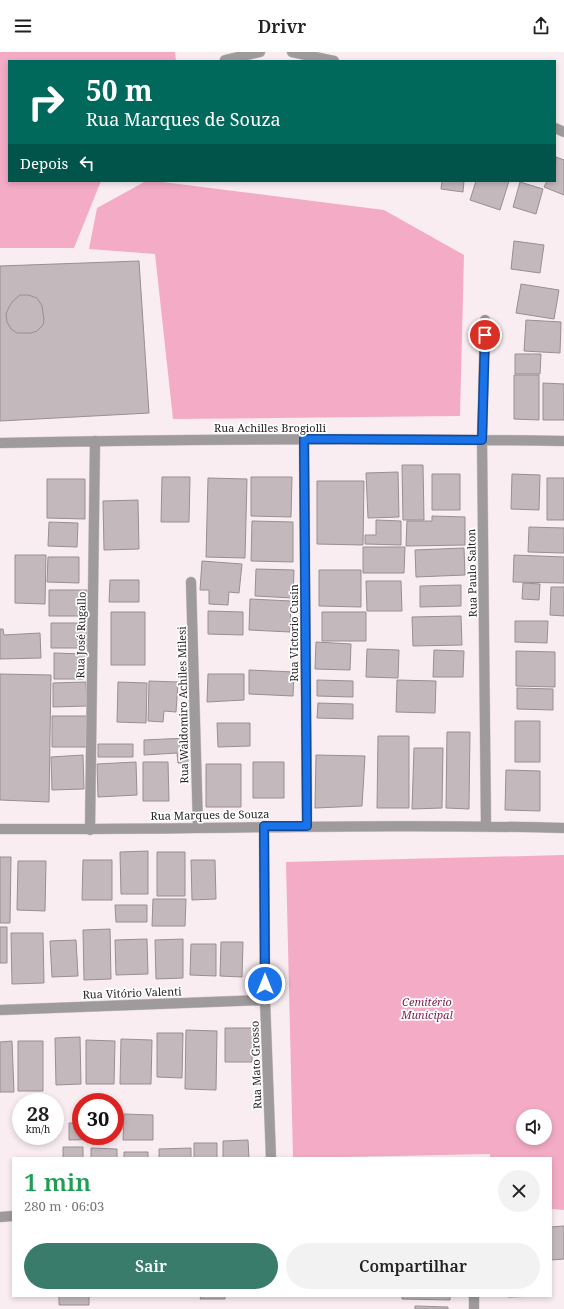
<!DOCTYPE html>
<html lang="pt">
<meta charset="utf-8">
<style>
:root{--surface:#fff;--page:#f2f2f2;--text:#222;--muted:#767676;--accent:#3a7c6c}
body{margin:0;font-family:"Noto Serif",serif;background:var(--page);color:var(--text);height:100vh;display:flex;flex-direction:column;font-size:15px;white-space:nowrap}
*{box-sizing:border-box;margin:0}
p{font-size:13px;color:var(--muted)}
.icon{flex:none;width:22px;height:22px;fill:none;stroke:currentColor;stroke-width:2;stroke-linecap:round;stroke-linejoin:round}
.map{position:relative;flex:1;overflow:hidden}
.drawer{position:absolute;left:12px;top:1105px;width:540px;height:140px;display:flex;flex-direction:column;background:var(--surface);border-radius:0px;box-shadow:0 2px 6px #0003}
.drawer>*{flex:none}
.banner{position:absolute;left:8px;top:8px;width:548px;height:122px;border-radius:0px;box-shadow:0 2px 6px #0003;background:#00695c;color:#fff;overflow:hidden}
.fabs{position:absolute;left:516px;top:1057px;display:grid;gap:8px}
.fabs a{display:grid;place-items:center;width:36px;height:36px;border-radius:50%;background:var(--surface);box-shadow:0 2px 6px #0003;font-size:20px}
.speed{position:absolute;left:12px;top:1041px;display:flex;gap:8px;font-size:20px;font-weight:700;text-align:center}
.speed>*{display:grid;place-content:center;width:52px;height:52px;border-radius:50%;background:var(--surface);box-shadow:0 2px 6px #0003;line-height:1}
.speed small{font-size:10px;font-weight:400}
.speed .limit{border:6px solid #d22;background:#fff;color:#111}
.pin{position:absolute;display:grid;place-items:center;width:34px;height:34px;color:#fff;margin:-17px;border:2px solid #fff;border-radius:50%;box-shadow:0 1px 4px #0007}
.me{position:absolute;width:44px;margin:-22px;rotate:0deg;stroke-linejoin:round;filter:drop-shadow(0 0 3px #0008)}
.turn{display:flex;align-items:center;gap:14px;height:84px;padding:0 12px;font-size:18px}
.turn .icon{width:52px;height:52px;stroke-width:2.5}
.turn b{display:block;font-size:28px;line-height:34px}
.then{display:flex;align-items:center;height:38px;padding:0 12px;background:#0003;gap:8px;font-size:15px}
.round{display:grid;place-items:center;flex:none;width:42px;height:42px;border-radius:21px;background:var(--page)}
.summary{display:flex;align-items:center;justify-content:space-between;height:68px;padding:0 12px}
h1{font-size:24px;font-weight:600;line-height:30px;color:#1e9e55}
.button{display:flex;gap:8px;margin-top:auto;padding:8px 12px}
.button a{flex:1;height:46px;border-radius:24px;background:var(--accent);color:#fff;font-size:16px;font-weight:600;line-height:46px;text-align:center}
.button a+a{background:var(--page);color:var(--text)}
header{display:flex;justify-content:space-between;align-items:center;height:52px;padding:0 12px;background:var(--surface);font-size:18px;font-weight:600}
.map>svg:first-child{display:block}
</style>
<header><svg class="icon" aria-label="menu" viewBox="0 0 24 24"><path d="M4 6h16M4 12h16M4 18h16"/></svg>Drivr<svg class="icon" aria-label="share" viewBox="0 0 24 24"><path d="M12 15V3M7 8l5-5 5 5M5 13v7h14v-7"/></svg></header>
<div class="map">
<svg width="564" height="1257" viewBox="0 0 564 1257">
<rect width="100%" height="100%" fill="#f9edf1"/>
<!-- green -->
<path fill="#f4acc6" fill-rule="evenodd" d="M 0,0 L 175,0 L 176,9 L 9,9 L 9,129 L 101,129 L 74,196 L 0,196 Z
M 146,129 L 155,129 L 384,158 L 464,203 L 460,364 L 173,367 L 155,202 L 89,197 L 97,156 Z
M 564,803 L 564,1158 L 551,1157 L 551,1106 L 490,1106 L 490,1102 L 293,1106 L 286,810 ZM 523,1064 L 545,1064 L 545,1086 L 523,1086 Z"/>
<!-- building -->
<path fill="#c3b8bc" stroke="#998e92" d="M 556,105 L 564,108 L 564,143 L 544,135 L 547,129 L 555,129 Z
M 442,129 L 464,129 L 463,140 L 441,137 Z
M 476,129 L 509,129 L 500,158 L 470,148 Z
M 520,130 L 543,137 L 536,162 L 513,155 Z
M 514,189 L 544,193 L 540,221 L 511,217 Z
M 139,209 L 149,361 L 0,369 L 0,214 Z
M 521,232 L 559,238 L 554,267 L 516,261 Z
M 20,243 L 28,243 L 37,246 L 42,254 L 44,268 L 43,273 L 37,279 L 31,281 L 17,281 L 11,277 L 7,270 L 6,262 L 9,255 L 13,249 Z
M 526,268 L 561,270 L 560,301 L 524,299 Z
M 515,302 L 541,302 L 540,322 L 515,322 Z
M 514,323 L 539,323 L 539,368 L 514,367 Z
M 543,331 L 564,332 L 564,368 L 543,368 Z
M 402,413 L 423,413 L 424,468 L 403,468 Z
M 398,420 L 399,465 L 368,466 L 366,421 Z
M 432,422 L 460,422 L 460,458 L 432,458 Z
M 512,422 L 540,423 L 539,458 L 511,457 Z
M 162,425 L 190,425 L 189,470 L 161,470 Z
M 251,425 L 292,425 L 291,465 L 251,464 Z
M 208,426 L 247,427 L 245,506 L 206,505 Z
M 547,426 L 564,426 L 564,468 L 547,468 Z
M 47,427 L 85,427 L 85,467 L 47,466 Z
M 317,429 L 364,429 L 363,493 L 317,492 Z
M 138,448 L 139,497 L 104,498 L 103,449 Z
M 432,464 L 465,465 L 465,493 L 406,494 L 407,469 L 432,469 Z
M 376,468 L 401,469 L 401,493 L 365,492 L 365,483 L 376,483 Z
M 252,469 L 293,470 L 293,510 L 251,509 Z
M 49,470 L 78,471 L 77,495 L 48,494 Z
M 529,475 L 564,476 L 564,501 L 528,500 Z
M 363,495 L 405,495 L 404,521 L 363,521 Z
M 464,496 L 465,523 L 416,525 L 415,498 Z
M 15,503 L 46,503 L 45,552 L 15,551 Z
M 514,503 L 564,505 L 564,531 L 513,530 Z
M 48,505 L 79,505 L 79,531 L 47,530 Z
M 202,509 L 242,512 L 239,541 L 229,540 L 228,553 L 209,552 L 209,538 L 200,538 Z
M 256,517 L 294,518 L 293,546 L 255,544 Z
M 319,518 L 361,518 L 361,555 L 319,554 Z
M 110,528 L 139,528 L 139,550 L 109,550 Z
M 366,529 L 401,529 L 402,559 L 367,559 Z
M 523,531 L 540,532 L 539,548 L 522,547 Z
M 461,533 L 461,554 L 420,555 L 420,534 Z
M 551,535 L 564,535 L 564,564 L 550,563 Z
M 49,538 L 87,538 L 87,564 L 49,564 Z
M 250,547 L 291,549 L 290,580 L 249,578 Z
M 208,559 L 243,560 L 243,583 L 208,582 Z
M 111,560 L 145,560 L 145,613 L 111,613 Z
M 322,560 L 366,560 L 366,589 L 322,589 Z
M 461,564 L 462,593 L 413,594 L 412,565 Z
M 515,569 L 548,569 L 547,591 L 515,590 Z
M 51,571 L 87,571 L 88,596 L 51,596 Z
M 0,577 L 3,577 L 4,583 L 40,581 L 41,606 L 0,607 Z
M 316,590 L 351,592 L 350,618 L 315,617 Z
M 367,597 L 399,598 L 398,626 L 366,625 Z
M 434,598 L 464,599 L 463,625 L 433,625 Z
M 516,599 L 555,600 L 555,635 L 516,634 Z
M 54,601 L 85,602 L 85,627 L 54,627 Z
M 249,618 L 294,620 L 293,644 L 249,642 Z
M 0,622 L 51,623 L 49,750 L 0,748 Z
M 208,622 L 244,622 L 244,648 L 207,650 Z
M 317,628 L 353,629 L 353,645 L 317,644 Z
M 397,628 L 436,629 L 435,661 L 396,660 Z
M 149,629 L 178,630 L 176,660 L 164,659 L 163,670 L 148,669 Z
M 86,630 L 87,654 L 53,655 L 53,631 Z
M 118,630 L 147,631 L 146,671 L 117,670 Z
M 517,636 L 553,637 L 553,658 L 517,657 Z
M 318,651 L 353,652 L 353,667 L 317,666 Z
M 52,664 L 88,664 L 88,695 L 52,695 Z
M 515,669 L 540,669 L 540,710 L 515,710 Z
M 217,671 L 250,671 L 250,694 L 218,695 Z
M 447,680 L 470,680 L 469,757 L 446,756 Z
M 378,684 L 409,684 L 409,756 L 377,756 Z
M 187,686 L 188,711 L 178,711 L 177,701 L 144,703 L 144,688 Z
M 98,692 L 133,692 L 133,705 L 98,705 Z
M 414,696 L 443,696 L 442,756 L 412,757 Z
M 83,703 L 84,737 L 52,738 L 51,705 Z
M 316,703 L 365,704 L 362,754 L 315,756 Z
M 136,710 L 137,743 L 98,745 L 97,712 Z
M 143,710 L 168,710 L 169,749 L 143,749 Z
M 253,710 L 284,710 L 284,746 L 253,746 Z
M 206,712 L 241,712 L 241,755 L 206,755 Z
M 506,718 L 540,719 L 540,759 L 505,758 Z
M 148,799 L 148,842 L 121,842 L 120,800 Z
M 157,800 L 185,800 L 185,844 L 157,844 Z
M 0,805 L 11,805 L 10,871 L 0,871 Z
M 83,808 L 112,808 L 112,848 L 82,848 Z
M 191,808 L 215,808 L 216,847 L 192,848 Z
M 18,809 L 46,809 L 45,859 L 17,858 Z
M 153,847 L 186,847 L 185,874 L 152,874 Z
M 115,853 L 147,853 L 147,870 L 116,870 Z
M 0,875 L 7,875 L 7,911 L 0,911 Z
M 110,877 L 111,927 L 84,928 L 83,878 Z
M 11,881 L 43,881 L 44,931 L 12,932 Z
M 147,887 L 148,922 L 116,923 L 115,888 Z
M 183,887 L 183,926 L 156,927 L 155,888 Z
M 76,888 L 78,924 L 52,925 L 50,889 Z
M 221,890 L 243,890 L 242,925 L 220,924 Z
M 191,892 L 216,892 L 216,924 L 190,923 Z
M 225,976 L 253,976 L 252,1010 L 225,1010 Z
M 186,978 L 217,979 L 216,1038 L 185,1037 Z
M 157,981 L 183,981 L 182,1026 L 157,1025 Z
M 80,985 L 81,1032 L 56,1033 L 55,986 Z
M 121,987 L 152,988 L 151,1032 L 120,1032 Z
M 86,988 L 115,989 L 114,1032 L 86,1032 Z
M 12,989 L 14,1040 L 0,1040 L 0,990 Z
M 18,989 L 43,989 L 43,1039 L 18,1039 Z
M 124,1062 L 153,1063 L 153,1088 L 123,1088 Z
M 69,1071 L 81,1071 L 81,1084 L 109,1084 L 109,1087 L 69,1088 Z
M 248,1088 L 249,1106 L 223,1106 L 223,1089 Z
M 194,1091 L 217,1091 L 217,1106 L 194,1106 Z
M 63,1095 L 83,1095 L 83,1106 L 63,1106 Z
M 91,1096 L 117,1097 L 117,1106 L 91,1106 Z
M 191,1096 L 191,1106 L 159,1106 L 159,1097 Z
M 124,1100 L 148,1100 L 148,1106 L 124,1106 Z
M 564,1174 L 564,1207 L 551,1208 L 551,1175 Z
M 59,1244 L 89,1244 L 89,1253 L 59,1253 Z
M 201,1244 L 225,1244 L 225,1247 L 200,1247 Z
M 402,1244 L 450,1244 L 450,1248 L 402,1247 Z
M 508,1244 L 542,1244 L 508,1245 Z
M 415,1254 L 448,1255 L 448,1257 L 415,1257 Z"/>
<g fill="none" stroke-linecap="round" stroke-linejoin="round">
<!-- minor casing -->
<g stroke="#d3c9cc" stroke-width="11">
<path id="minor" d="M 292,0 L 334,9
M 225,8 L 260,0
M 555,76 L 564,80
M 485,268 L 482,388 L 486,774
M 304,387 L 307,774
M 0,391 C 188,387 376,386 564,389
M 191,530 L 198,775
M 264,774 L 265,948 L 271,1106
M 0,777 C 188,778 376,771 564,776
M 90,778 L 95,389
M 0,958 L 265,948
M 0,1165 L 13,1164
M 474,1244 L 474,1257"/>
</g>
<!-- minor -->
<use href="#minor" stroke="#9f9a9c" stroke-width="10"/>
</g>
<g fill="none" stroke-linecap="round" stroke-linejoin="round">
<!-- route casing -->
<g stroke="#114b97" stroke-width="10">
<path id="route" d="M 265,932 L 264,774 L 307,774 L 304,387 L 482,388 L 485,283"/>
</g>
<!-- route -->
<use href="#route" stroke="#1a73e8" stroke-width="7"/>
</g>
<g text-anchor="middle" stroke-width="3.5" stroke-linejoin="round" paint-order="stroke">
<!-- street labels -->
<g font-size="11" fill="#282426" stroke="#fff">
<text x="270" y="380">Rua Achilles Brogiolli</text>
<text transform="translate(472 521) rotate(-91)" y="4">Rua Paulo Salton</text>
<text transform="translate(294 581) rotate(-90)" y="4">Rua VIctorio Cusin</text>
<text transform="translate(81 583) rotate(-89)" y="4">Rua José Rugallo</text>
<text transform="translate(183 653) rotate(-91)" y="4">Rua Waldomiro Achiles Milesi</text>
<text transform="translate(210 763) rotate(-1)" y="4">Rua Marques de Souza</text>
<text transform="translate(132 941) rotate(-2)" y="4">Rua Vitório Valenti</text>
<text transform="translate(256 1013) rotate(-92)" y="4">Rua Mato Grosso</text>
</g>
<!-- park labels -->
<g font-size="11" font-style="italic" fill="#7d1b4b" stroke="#fff">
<text x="427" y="954">Cemitério<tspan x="427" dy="13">Municipal</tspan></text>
</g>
</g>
</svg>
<div class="fabs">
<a><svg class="icon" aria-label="sound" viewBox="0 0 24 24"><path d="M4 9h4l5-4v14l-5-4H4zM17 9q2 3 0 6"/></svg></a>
</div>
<div class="speed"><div>28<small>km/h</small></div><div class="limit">30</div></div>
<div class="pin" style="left:485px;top:283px;background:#d93025"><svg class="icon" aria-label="arrive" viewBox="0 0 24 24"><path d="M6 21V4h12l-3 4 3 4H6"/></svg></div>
<svg class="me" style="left:265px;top:932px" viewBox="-20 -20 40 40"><circle r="17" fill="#1a73e8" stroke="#fff" stroke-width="3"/><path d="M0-11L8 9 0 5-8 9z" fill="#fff"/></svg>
<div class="banner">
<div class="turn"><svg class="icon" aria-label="right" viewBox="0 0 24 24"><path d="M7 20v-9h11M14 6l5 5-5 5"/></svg><div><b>50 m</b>Rua Marques de Souza</div></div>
<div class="then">Depois<svg class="icon" aria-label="left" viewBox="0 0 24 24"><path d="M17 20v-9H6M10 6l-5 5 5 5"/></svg></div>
</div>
<section class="drawer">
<div class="summary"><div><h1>1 min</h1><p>280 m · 06:03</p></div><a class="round"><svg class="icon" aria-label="close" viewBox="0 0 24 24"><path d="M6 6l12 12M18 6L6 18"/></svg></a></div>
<div class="button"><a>Sair</a><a>Compartilhar</a></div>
</section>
</div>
